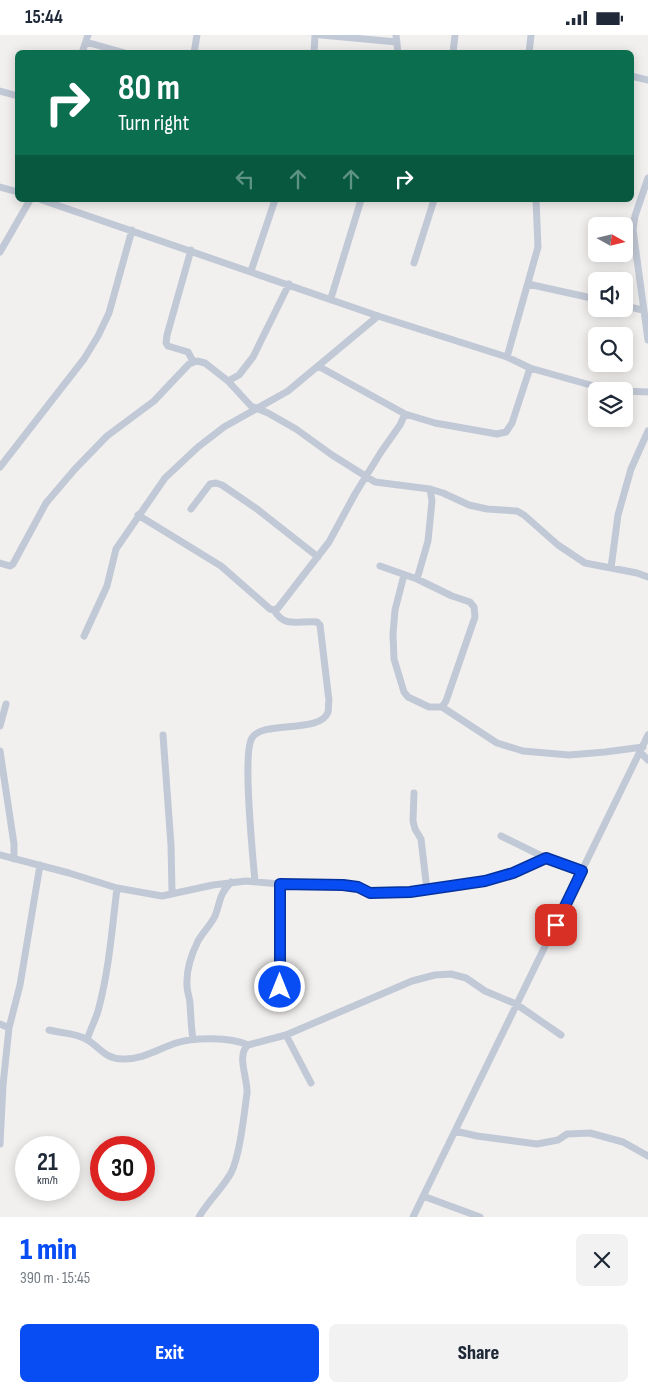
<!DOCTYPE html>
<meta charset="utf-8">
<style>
:root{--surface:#fff;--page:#f2f2f3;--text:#1f2937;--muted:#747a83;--accent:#084df4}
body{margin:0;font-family:"Sofia Sans Condensed",sans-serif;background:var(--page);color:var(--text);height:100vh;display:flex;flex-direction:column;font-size:19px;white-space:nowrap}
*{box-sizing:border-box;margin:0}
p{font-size:16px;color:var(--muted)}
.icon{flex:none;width:28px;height:28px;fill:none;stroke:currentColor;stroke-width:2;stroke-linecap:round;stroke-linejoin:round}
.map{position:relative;height:1182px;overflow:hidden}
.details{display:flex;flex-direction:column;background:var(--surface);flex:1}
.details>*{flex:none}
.banner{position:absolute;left:15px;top:15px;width:619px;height:152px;border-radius:8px;box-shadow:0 2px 12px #0003;background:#0b6e4f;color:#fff;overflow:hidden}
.needle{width:32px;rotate:98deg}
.tools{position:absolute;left:588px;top:182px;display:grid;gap:10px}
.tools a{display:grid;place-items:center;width:45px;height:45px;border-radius:8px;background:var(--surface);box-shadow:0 2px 12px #0003;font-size:25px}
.speed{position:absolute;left:15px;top:1101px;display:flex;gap:10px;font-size:25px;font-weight:700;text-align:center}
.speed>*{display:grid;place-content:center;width:65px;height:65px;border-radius:50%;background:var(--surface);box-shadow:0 2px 12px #0003;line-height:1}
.speed small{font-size:12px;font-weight:400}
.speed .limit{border:8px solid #d22;background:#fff;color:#111}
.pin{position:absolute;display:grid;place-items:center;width:42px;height:42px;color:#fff;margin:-21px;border-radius:10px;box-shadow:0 2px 8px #0006}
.me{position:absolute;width:55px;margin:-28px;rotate:0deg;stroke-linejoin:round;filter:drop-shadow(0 0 4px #0008)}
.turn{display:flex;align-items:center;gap:18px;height:105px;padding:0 20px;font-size:22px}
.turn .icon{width:65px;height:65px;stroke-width:2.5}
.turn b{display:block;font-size:35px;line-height:42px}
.lanes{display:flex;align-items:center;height:48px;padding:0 20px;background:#0003;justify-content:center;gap:25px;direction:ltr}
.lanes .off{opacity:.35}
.round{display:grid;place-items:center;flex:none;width:52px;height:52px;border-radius:8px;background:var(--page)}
.head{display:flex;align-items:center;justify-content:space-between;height:85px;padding:0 20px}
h1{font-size:30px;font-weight:800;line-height:38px;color:var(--accent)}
.cta{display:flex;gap:10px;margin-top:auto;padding:10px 20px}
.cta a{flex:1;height:58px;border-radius:8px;background:var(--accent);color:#fff;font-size:20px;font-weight:800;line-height:58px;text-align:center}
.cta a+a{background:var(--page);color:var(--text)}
.status{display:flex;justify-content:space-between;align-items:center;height:35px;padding:0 25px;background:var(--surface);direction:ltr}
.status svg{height:14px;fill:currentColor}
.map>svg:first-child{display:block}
</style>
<div class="status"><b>15:44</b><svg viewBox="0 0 49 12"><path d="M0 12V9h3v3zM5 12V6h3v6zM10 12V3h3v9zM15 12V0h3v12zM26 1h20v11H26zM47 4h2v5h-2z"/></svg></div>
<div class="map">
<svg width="648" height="1182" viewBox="0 0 648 1182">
<rect width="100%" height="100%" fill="#f2f0ef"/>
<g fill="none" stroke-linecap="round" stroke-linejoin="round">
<!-- street -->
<path stroke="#c2c9d6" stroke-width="7" d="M 321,0 L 397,7
M 396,0 L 398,18
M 86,7 L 125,18
M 82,18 L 88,0
M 194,18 L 197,0
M 314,18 L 315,0
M 453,18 L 455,0
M 529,18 L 531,0
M 631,41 L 648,45
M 0,56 L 18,61
M 648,143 L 635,181 L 633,195 L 648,305
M 0,152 L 18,157
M 42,165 L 378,281 L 507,322 L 530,333 L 608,355 L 622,356
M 191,215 L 167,300 L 166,308 L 168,311 L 188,317 L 193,326
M 0,217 L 30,165
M 414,228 L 434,165
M 251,236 L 275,165
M 528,249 L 596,264
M 331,263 L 361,165
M 624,271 L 643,275
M 507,322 L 538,212 L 536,165
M 318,331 L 405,379 L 435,388 L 497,399 L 506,397 L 512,388 L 530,333
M 228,346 L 239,340 L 253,322 L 289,249
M 624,356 L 648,357
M 0,432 L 84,324 L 98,301 L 109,278 L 132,195
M 191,474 L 210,449 L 216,448 L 222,450 L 257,474 L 318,522
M 138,480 L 221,531 L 270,574 L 274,575 C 285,594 299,585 317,587 L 320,590 L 329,666 C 328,669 329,674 328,677 C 321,699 262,685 252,703 C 242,718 253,822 255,847
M 0,528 L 10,531 L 13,529 L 46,468 L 75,434 L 107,401 L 154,366 L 189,329 L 197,326 L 205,328 L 228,346 L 251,371 L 268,378 L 296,394 L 332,420 L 375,447 L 430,454 L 443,458 L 469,470 L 487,474 L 517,476 L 524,480 L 558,510 L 585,528 L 637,538 L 648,542
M 380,531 L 417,544 L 452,561 L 470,567 L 474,572 L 475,582 L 446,666 L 442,672
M 611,533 L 618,480 L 631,434 L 648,396
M 404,540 L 395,575 L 393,599 L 394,624 L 404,657 L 408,662 L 429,672 L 442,672 L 497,708 L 523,716 L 569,720 L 605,717 L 643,712
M 417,544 L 428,506 L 432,466 L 430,454
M 274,575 L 278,573 L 329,507 L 355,459 L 381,417 L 400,390 L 405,379
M 84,601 L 107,551 L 116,514 L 165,443 L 198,412 L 224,392 L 288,356 L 378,281
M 0,691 L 6,669
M 163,700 L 171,810 L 172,857
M 0,716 L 14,809 L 14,824
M 640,717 L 648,725
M 414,758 L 413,786 L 415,794 L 421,804 L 427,855
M 501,801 L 556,828 L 582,837
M 0,820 L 69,838 L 117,853 L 162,861 L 213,850 L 246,846 L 280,849 L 343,850 L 358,852 L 370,858 L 393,858 L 427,855 L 485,846 L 513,838 L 546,823
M 280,849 L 280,951
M 0,989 L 9,993
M 49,995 C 60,998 76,998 86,1004 C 100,1012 105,1024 122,1024 C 142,1025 158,1014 176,1008 C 195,1002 230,1002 248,1010
M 286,1000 L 311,1048
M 193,1004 C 191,992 191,981 190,969 C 190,963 187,957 187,951 C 186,935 191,920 198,906 C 203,897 210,891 215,881 C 221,866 218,861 231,847
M 87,1005 C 90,995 95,986 98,976 C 109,936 112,894 117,853
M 455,1096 L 477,1101 L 537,1109 L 558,1105 L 567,1099 L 590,1098 L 623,1107 L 648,1121
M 0,1109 L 3,1050 L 9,993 L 20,950 L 40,830
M 423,1161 L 480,1182
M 199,1182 C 208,1166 222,1154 231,1138 C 240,1120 244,1080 247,1058 C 248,1044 236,1020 248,1010 L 286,1000 L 412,946 L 435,940 L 451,939 L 466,943 L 485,956 L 516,969 L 561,1000
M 413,1182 L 648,700"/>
</g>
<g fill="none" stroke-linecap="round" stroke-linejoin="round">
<!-- route casing -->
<g stroke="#05329f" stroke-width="12">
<path id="route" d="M 280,952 L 280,849 L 343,850 L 358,852 L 370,858 L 410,857 L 485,846 L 513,838 L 546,823 L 582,836 L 556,890"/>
</g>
<!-- route -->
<use href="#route" stroke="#084df4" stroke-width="9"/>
</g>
</svg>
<div class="tools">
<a><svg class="needle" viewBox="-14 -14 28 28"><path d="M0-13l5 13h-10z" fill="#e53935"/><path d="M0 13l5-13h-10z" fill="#747a83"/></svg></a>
<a><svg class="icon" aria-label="sound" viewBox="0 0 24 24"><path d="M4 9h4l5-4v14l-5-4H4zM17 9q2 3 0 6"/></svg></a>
<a><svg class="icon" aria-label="search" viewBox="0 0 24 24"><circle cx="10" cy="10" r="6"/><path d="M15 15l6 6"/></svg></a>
<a><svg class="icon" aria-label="layers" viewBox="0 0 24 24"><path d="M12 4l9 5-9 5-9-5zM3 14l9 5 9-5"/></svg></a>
</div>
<div class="speed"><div>21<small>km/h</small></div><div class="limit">30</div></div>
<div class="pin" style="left:556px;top:890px;background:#d93025"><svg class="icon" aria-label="arrive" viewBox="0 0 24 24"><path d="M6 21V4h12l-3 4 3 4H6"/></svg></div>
<svg class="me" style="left:280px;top:952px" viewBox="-20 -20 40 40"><circle r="17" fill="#084df4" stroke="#fff" stroke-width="3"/><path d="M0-11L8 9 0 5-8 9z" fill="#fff"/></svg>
<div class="banner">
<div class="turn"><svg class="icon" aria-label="right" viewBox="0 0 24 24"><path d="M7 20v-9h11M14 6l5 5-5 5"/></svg><div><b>80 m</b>Turn right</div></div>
<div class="lanes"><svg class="icon off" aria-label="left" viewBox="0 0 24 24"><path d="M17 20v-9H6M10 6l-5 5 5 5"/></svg><svg class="icon off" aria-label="ahead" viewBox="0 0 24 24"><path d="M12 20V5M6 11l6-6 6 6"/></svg><svg class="icon off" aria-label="ahead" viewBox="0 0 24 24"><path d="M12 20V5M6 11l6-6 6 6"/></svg><svg class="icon" aria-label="right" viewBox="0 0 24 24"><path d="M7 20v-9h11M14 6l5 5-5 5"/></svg></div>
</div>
</div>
<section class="details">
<div class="head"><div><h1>1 min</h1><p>390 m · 15:45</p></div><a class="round"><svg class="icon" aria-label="close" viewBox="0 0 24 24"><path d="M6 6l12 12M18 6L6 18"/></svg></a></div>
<div class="cta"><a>Exit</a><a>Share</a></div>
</section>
